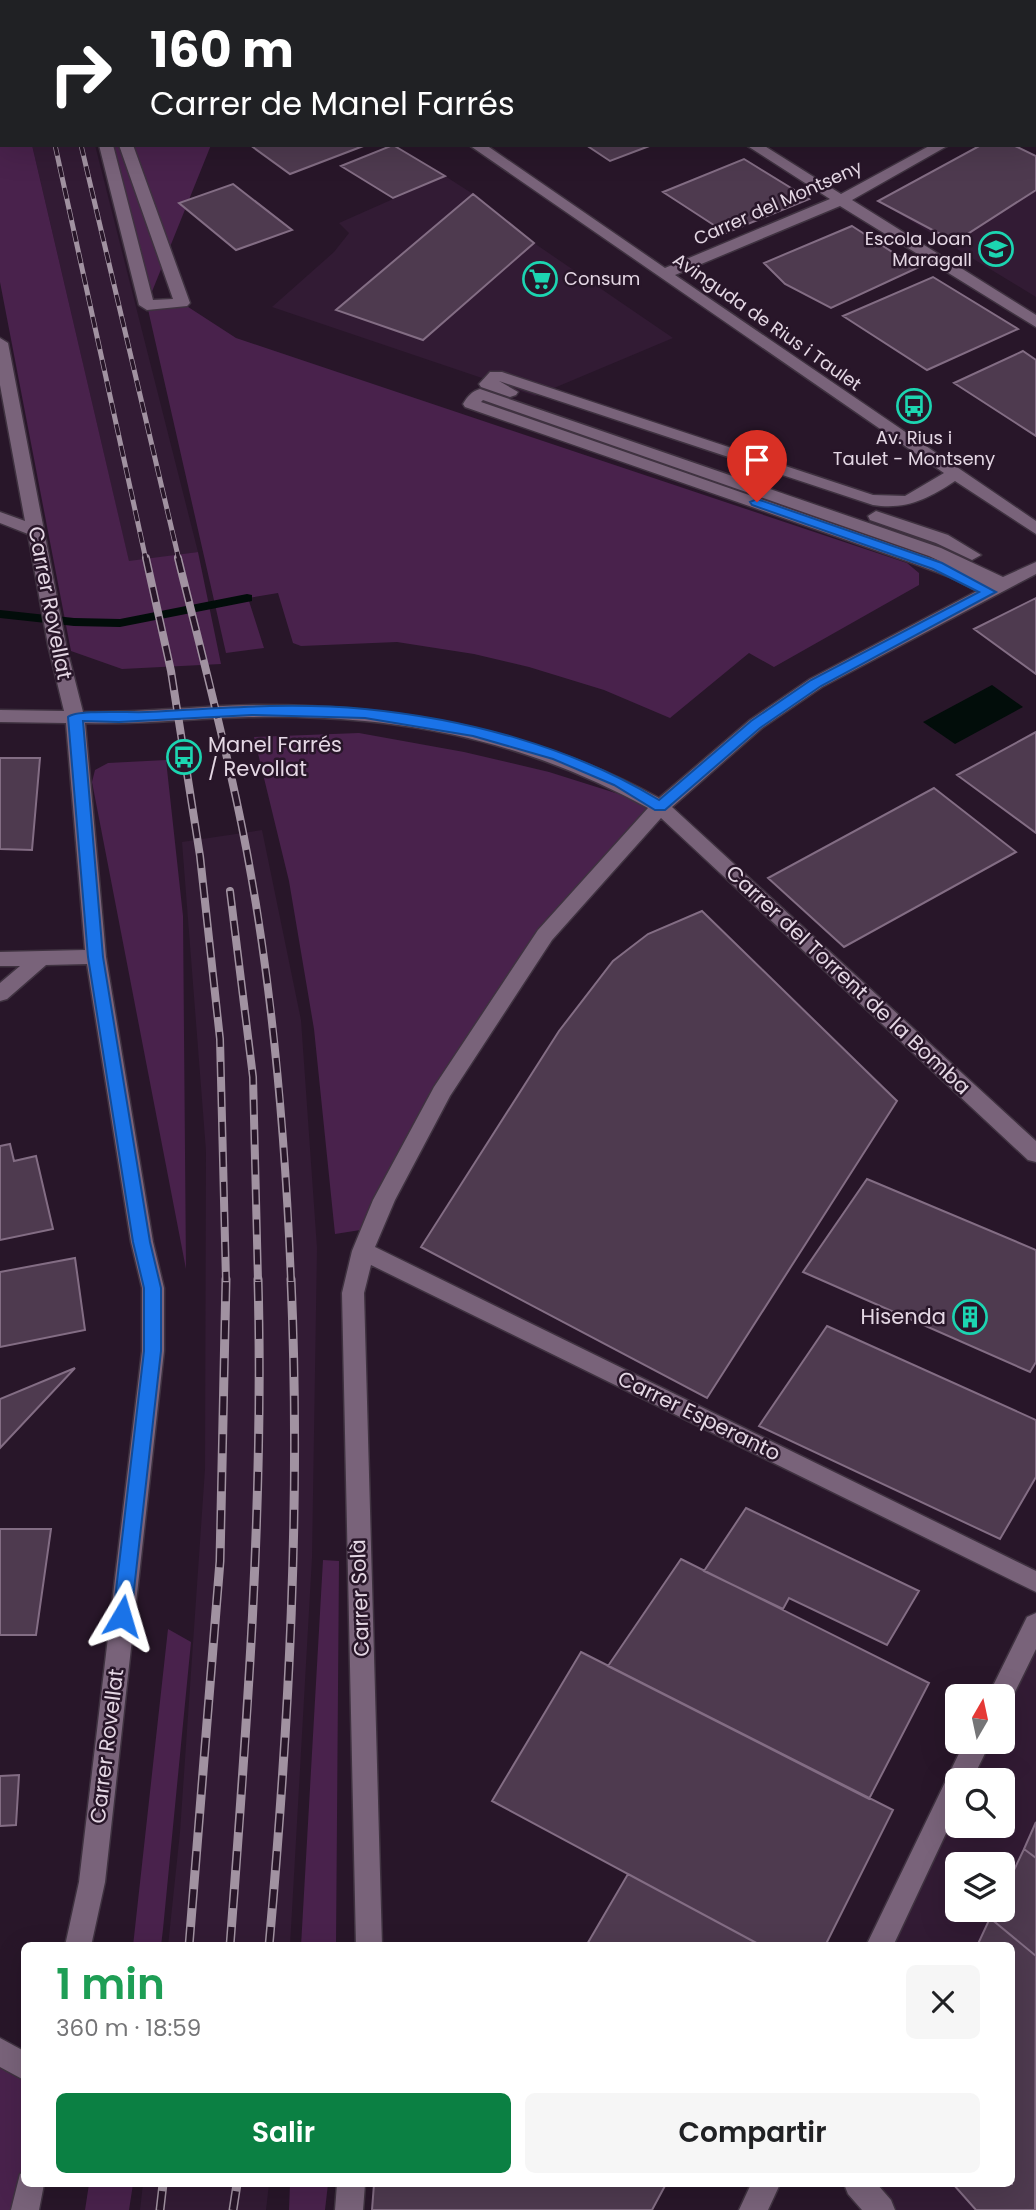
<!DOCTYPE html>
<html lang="es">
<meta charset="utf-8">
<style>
:root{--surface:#fff;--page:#f6f6f6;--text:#202124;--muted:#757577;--accent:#0b8043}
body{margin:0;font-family:Poppins,sans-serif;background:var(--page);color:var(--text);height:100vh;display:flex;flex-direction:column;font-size:26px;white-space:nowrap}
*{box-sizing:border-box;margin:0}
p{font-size:23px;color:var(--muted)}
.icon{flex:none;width:38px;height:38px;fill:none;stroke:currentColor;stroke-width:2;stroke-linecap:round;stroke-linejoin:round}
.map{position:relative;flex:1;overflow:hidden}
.panel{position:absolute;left:21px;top:1942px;width:994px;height:245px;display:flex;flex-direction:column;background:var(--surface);border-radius:10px;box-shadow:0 7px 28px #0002}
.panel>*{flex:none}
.top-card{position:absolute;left:0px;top:0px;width:1036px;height:147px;box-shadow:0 7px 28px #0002;background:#202124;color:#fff;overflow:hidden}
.needle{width:46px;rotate:9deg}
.controls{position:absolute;left:945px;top:1684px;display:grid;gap:14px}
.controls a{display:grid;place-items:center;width:70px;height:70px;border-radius:10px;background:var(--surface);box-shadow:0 7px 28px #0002;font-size:35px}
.pin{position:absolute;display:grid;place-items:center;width:60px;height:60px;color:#fff;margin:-72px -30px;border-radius:50% 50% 50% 0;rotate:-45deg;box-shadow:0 0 7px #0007}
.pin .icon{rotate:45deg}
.me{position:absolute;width:77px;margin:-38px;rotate:7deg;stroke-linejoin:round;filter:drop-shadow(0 0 5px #0008)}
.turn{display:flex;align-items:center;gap:24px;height:147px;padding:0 35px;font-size:32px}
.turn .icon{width:91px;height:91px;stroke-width:2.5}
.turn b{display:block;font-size:49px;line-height:60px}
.round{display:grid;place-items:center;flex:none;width:74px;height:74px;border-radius:10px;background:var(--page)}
.summary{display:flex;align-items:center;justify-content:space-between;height:119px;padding:0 35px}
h1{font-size:42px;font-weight:600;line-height:52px;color:#1e9e55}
.primary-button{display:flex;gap:14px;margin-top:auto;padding:14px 35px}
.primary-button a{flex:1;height:80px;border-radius:10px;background:var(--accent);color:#fff;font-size:28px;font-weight:600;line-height:80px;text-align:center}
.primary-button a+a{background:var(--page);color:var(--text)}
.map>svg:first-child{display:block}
</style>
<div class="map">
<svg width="1036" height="2210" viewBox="0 0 1036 2210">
<rect width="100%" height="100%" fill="#281629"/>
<!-- built -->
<path fill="#321b34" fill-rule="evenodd" d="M 32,145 L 95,145 L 198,552 L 129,562 Z
M 981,145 L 1013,145 L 1036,156 L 1036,297 L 878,201 Z
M 445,176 L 473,194 L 337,310 L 423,340 L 534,243 L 673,338 L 535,396 L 272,307 L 334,252 L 349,233 L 339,223 Z
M 262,830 L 301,1020 L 317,1248 L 312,1558 L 290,1946 L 168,1946 L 180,1832 L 205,1469 L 206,1151 L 182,842 Z
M 1036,1651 L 1036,2210 L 879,2210 L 856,2184 L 1012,2184 L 1012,1946 L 887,1946 L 957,1807 L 957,1825 L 1003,1825 L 1003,1780 L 971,1780 L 990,1741 L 1003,1741 L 1003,1717 ZM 957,1864 L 1003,1864 L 1003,1909 L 957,1909 Z
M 143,2184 L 269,2184 L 266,2210 L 140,2210 Z"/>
<!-- green -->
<path fill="#49224c" d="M 0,0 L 2,145 L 32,145 L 129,561 L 198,552 L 221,664 L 122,669 L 71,651 L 0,282 Z
M 106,145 L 211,145 L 147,304 L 182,303 L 236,338 L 907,563 L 919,573 L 919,585 L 774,667 L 749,653 L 670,718 L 604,690 L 529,667 L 474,654 L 397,642 L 301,646 L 293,643 L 278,593 L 248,598 L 264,648 L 226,653 L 147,305 Z
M 359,733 L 464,752 L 549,772 L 660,807 L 492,1013 L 373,1228 L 335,1234 L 314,1029 L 289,881 L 254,737 Z
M 166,760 L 183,916 L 186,1269 L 92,782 L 95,770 L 108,763 Z
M 323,1560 L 339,1561 L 336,1946 L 301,1946 Z
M 168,1629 L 191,1642 L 163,1929 L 161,1946 L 133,1946 Z
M 0,2049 L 24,2066 L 25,2210 L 0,2210 Z
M 89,2184 L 133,2184 L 129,2210 L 85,2210 Z
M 290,2184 L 328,2184 L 325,2210 L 289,2210 Z"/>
<!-- water -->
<path fill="#020d0a" d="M 992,685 L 1023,707 L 955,744 L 923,722 Z"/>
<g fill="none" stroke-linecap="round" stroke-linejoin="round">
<!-- stream -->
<path fill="#020d0a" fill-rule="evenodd" d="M 247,594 L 252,595 L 252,601 L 120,627 L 74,626 L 0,618 L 0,610 L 74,618 L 120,619 Z"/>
</g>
<!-- building -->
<path fill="#4e3a4f" stroke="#836d84" stroke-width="2" d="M 250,145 L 366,145 L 290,174 Z
M 393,145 L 445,176 L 393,198 L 341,166 Z
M 586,145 L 652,145 L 610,161 Z
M 981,145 L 1013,145 L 1036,156 L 1036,190 L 955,242 L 878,201 Z
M 744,159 L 809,199 L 726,233 L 663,192 Z
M 233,184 L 292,230 L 236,250 L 179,203 Z
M 473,194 L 534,243 L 423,340 L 336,310 Z
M 852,226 L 917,268 L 831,308 L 785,284 L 764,263 Z
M 933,277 L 1018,329 L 927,370 L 843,316 Z
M 1023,351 L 1036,360 L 1036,436 L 954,383 Z
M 1036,598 L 1036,674 L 974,629 Z
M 1036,732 L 1036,833 L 957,775 Z
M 0,758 L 40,758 L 32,850 L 0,849 Z
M 934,788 L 1016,852 L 844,947 L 768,878 Z
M 702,911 L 897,1101 L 707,1398 L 421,1247 L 559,1031 L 613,961 L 648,934 Z
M 10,1144 L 14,1161 L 36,1156 L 53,1229 L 0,1240 L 0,1146 Z
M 867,1179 L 1036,1250 L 1036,1362 L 1030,1372 L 803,1272 Z
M 75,1258 L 85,1330 L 0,1347 L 0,1272 Z
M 827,1326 L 1036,1420 L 1036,1477 L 1000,1539 L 759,1426 Z
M 75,1368 L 0,1448 L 0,1399 Z
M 746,1508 L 919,1591 L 887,1645 L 789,1598 L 783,1609 L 704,1571 Z
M 0,1529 L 51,1529 L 36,1635 L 0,1635 Z
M 681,1559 L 929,1683 L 869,1799 L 608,1666 Z
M 581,1652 L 893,1810 L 825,1946 L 762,1946 L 492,1801 Z
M 19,1775 L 16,1825 L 0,1826 L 0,1776 Z
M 1036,1822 L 1036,1858 L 1024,1849 Z
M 1024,1849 L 1036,1858 L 1036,1956 L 990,1918 L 995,1909 L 1003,1909 L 1003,1893 Z
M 628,1874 L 762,1946 L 586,1946 Z
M 990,1918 L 1036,1956 L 1035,2210 L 976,2210 L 953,2184 L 1012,2184 L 1012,1946 L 977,1946 Z
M 374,2184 L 666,2184 L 652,2210 L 372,2210 Z"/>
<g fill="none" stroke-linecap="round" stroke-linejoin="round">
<!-- minor casing -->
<g stroke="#3f3240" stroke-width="3">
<path id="minor" d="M 61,0 L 75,0 L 76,2 L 62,2 Z
M 264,0 L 281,0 L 262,2 Z
M 569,0 L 583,0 L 584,2 L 570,2 Z
M 695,0 L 711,0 L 713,2 L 697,2 Z
M 1003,0 L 1019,0 L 1021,2 L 1005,2 Z
M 1034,6 L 1036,6 L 1036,15 L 1034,15 Z
M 1034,90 L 1036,90 L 1034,99 Z
M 1034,136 L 1036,136 L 1036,145 L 1034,145 Z
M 99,145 L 113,145 L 153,300 L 173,299 L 119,145 L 133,145 L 190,303 L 187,306 L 147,310 L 139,305 Z
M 469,145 L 486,145 L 665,268 L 830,199 L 746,145 L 763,145 L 841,194 L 931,145 L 949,145 L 852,200 L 1036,315 L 1036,327 L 840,206 L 675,275 L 1036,521 L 1036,534 L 955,481 C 928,499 906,510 873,505 L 499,381 L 518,392 L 516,395 L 510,397 L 481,387 L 479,384 L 490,372 L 502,372 L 873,495 L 905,496 L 944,473 Z
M 0,338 L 8,343 L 66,645 L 83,712 C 140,713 196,706 253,705 C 396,704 532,729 659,798 L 750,720 L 810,679 L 977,591 L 950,577 L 907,561 L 465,407 L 463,404 C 467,397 472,391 480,389 L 941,548 L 1003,577 L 1036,562 L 1036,574 L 822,687 L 762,728 L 672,807 L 1036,1141 L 1036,1162 L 1028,1160 L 661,818 L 552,940 L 450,1096 L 395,1200 L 375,1247 L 1036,1571 L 1036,1592 L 371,1265 L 364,1293 L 382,1946 L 356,1946 L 342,1293 L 352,1251 L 373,1200 L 434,1087 L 538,930 L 648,808 C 520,738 395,714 249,717 C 194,718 140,725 85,723 L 106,957 L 153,1242 L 164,1288 L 164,1351 L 105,1882 L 91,1946 L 65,1946 L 79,1882 L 142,1351 L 142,1288 L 131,1242 L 87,964 L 46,965 L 7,999 L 0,1001 L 0,983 L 20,966 L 0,966 L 0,952 L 85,950 L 66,723 L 0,722 L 0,710 L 64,711 L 48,645 L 28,534 L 0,523 L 0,512 L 25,521 L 0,385 ZM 483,400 L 929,556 L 942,562 L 481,402 Z
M 876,511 L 948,535 L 981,555 L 972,560 L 936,543 L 870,520 L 868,516 Z
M 1036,1613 L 1036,1649 L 1009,1704 L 1003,1706 L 1003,1696 L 988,1696 L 1027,1617 Z
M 965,1741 L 991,1741 L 972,1780 L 957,1780 L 957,1810 L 893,1946 L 866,1946 Z
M 0,2038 L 24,2051 L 24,2080 L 0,2067 Z
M 24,2172 L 24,2184 L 44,2184 L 39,2210 L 11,2210 L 20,2174 Z
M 337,2184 L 365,2184 L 363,2210 L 335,2210 Z
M 751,2184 L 780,2184 L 768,2210 L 739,2210 Z
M 844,2184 L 877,2184 L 891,2200 L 895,2210 L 862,2210 L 848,2194 Z"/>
</g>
<!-- minor -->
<use href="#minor" fill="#79637a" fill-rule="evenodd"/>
<!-- rail-far2 casing -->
<g stroke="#a192a1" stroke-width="5">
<path id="rail-far2" d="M 55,145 L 146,560
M 81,145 L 179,560"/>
</g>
<!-- rail-far1 casing -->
<g stroke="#a192a1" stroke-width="8">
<path id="rail-far1" d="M 146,558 L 171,671 L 200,856 L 220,1039 L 226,1281
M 178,558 C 200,647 224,737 242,827 C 272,976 285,1129 291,1281
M 230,891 L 253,1077 L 258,1281"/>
</g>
<!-- rail casing -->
<g stroke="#a192a1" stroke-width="9">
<path id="rail" d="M 189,1946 L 220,1561 L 226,1279
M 230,1946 C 247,1724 264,1502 258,1279
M 269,1946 C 289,1724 301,1502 291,1279
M 160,2210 L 163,2184
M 233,2210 L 237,2184"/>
</g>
<!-- rail-far2 -->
<use href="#rail-far2" stroke="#281629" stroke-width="3.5" stroke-dasharray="11" stroke-linecap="butt"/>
<!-- rail-far1 -->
<use href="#rail-far1" stroke="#281629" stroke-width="5" stroke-dasharray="15" stroke-linecap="butt"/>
<!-- rail -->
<use href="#rail" stroke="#281629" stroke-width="6" stroke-dasharray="19" stroke-linecap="butt"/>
</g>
<!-- route -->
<path fill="#1a73e8" stroke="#114b97" stroke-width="2" d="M 757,499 L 942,563 L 996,592 L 821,686 L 760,728 L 665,810 L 655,810 L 614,785 L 553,759 L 473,736 L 365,718 L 252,715 L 119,722 L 83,721 L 103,957 L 150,1242 L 161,1288 L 161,1351 L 131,1616 L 129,1622 L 122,1624 L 116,1622 L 113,1616 L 144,1351 L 144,1288 L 133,1242 L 88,957 L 68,717 C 76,709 131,713 147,712 C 219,708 293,702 365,709 C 467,719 572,747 659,800 L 751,721 L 811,680 L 979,592 L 933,569 L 752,505 L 750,502 Z"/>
<!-- icons -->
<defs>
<g id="school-ring" transform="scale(1.75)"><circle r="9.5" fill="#281629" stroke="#1cd5b1" stroke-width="1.5"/><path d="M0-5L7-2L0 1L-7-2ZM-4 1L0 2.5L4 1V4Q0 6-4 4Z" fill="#1cd5b1"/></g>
<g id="supermarket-ring" transform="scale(1.75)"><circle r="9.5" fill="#281629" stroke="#1cd5b1" stroke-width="1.5"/><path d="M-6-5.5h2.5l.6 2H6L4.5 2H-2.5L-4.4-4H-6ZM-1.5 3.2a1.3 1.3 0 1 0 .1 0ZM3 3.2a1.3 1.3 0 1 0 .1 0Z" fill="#1cd5b1"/></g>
<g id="bus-ring" transform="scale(1.75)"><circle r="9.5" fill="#281629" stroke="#1cd5b1" stroke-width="1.5"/><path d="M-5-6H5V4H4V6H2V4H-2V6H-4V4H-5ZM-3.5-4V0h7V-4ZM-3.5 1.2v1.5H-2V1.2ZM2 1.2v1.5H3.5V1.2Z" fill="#1cd5b1"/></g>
<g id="building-ring" transform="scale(1.75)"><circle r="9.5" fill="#281629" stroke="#1cd5b1" stroke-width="1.5"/><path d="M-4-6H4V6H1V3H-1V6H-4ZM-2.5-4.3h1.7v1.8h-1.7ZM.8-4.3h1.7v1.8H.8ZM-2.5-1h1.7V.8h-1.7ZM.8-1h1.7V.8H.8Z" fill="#1cd5b1"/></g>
</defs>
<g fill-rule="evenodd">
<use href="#school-ring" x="996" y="249"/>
<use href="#supermarket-ring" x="540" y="279"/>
<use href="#bus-ring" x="914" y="406"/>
<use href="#bus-ring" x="184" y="757"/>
<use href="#building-ring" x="970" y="1317"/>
</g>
<g text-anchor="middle" stroke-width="5" stroke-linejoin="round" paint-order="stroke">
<!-- far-street labels -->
<g font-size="18" fill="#e4d7e4" stroke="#281629">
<text transform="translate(778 203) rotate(-24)" y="6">Carrer del Montseny</text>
<text transform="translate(767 322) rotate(35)" y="6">Avinguda de Rius i Taulet</text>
</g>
<!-- far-poi labels -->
<g font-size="18" fill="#e4d7e4" stroke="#281629" text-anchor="end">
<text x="972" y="245">Escola Joan<tspan x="972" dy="21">Maragall</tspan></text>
<text x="564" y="285" text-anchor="start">Consum</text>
<text x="914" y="444" text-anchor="middle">Av. Rius i<tspan x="914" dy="21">Taulet - Montseny</tspan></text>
</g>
<!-- street labels -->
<g font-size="21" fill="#e4d7e4" stroke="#281629">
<text transform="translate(50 603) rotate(79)" y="7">Carrer Rovellat</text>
<text transform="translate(848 980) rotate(43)" y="7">Carrer del Torrent de la Bomba</text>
<text transform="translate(699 1416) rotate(26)" y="7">Carrer Esperanto</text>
<text transform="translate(360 1598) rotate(-92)" y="7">Carrer Solà</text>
<text transform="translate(107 1746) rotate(-83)" y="7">Carrer Rovellat</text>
</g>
<!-- poi labels -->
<g font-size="21" fill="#e4d7e4" stroke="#281629" text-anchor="start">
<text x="208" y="752">Manel Farrés<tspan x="208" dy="24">/ Revollat</tspan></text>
<text x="946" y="1324" text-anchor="end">Hisenda</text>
</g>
</g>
</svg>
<div class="controls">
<a><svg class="needle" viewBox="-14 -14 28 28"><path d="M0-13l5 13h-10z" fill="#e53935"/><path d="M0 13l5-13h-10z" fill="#757577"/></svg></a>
<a><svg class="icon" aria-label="search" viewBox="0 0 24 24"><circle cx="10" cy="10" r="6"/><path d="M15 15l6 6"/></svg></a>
<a><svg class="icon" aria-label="layers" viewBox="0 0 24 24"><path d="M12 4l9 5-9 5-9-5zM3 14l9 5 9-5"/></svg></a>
</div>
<div class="pin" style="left:757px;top:502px;background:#d93025"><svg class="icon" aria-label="arrive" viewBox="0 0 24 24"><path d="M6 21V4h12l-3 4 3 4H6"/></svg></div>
<svg class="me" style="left:122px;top:1616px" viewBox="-20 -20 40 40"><path d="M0-17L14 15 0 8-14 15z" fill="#1a73e8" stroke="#fff" stroke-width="4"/></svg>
<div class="top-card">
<div class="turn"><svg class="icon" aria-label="right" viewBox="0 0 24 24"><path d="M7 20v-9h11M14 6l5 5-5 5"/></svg><div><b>160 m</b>Carrer de Manel Farrés</div></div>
</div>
<section class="panel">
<div class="summary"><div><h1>1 min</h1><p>360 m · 18:59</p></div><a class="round"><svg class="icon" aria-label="close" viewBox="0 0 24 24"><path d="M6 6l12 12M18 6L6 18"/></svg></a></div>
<div class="primary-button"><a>Salir</a><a>Compartir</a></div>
</section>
</div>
